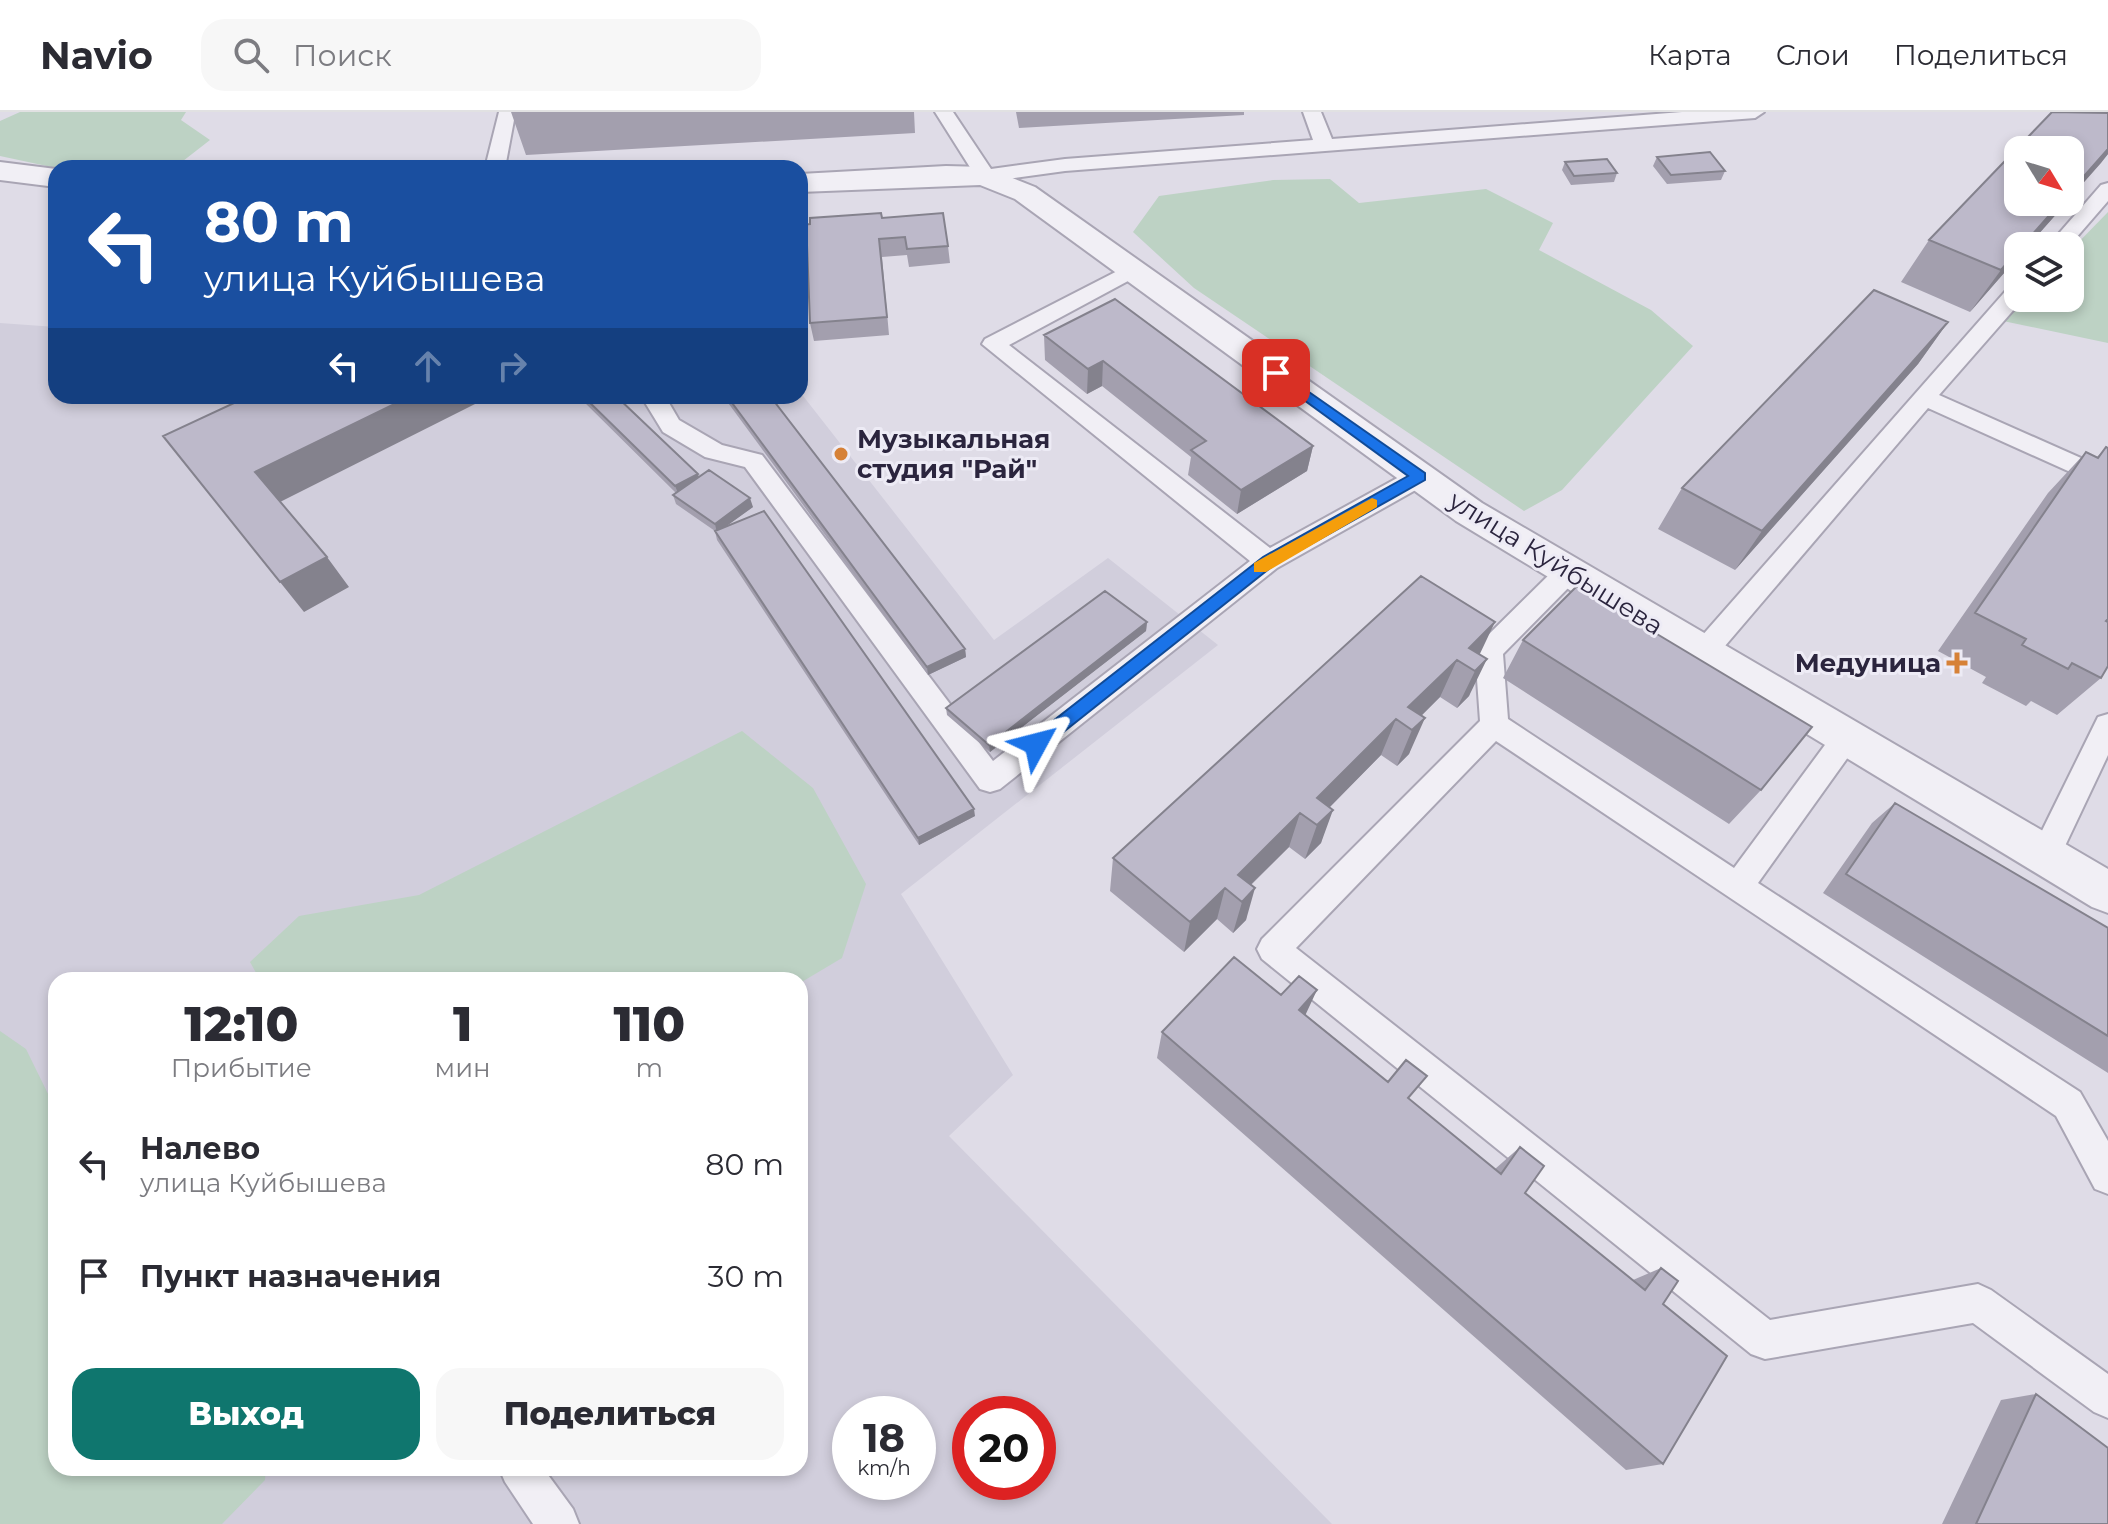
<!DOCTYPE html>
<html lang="ru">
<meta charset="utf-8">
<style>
:root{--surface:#fff;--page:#f7f7f7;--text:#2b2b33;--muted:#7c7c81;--line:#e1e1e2;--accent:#0f766e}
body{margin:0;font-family:Montserrat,sans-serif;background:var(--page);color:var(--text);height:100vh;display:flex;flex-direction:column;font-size:30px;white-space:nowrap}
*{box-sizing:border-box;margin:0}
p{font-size:26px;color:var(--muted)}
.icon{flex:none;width:44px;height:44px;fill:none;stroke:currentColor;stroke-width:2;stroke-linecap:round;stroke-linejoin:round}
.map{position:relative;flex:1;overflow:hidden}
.sheet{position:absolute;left:48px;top:860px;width:760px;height:504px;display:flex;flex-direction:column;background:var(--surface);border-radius:24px;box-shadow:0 4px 12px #0003}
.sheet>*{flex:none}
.guide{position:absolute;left:48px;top:48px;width:760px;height:244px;border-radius:24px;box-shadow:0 4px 12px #0003;background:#1a4fa0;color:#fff;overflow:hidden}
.needle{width:52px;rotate:128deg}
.tools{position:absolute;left:2004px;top:24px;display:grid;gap:16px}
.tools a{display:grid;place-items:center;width:80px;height:80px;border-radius:16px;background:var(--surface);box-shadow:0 4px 12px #0003;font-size:40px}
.speed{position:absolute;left:832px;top:1284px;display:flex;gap:16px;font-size:40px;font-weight:700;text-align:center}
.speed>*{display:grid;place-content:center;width:104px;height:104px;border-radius:50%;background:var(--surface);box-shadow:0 4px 12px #0003;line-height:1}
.speed small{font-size:20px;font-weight:400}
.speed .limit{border:12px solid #d22;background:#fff;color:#111}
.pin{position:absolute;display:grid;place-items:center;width:68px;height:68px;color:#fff;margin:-34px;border-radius:16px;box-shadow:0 4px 12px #0006}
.me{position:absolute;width:88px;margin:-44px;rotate:52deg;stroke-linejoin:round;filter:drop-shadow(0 0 6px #0008)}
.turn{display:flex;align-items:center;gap:28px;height:168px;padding:0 24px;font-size:36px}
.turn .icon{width:104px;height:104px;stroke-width:2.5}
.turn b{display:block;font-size:56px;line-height:68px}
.lanes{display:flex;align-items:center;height:76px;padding:0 24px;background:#0003;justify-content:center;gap:40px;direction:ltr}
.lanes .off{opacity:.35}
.eta{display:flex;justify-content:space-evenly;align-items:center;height:136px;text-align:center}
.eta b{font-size:48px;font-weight:800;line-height:56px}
.primary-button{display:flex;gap:16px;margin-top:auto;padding:16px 24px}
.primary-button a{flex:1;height:92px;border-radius:24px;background:var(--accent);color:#fff;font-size:32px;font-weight:800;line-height:92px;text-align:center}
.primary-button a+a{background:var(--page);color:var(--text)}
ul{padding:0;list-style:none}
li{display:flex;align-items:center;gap:24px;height:112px;padding:0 24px}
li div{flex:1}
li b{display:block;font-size:30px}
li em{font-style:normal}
header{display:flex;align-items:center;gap:48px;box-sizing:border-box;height:112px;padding:0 40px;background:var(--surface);border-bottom:2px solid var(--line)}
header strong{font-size:38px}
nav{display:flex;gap:44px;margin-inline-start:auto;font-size:28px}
.search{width:560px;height:72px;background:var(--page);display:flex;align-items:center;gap:20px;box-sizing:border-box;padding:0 28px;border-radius:24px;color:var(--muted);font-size:30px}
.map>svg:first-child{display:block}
</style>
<header>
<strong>Navio</strong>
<div class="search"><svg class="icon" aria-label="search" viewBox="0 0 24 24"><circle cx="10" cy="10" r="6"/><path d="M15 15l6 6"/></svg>Поиск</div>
<nav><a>Карта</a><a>Слои</a><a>Поделиться</a></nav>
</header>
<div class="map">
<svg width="2108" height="1412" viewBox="0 0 2108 1412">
<rect width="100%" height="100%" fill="#dfdce7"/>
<!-- built -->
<path fill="#d1cedc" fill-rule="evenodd" d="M 0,211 L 56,215 L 56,284 L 641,284 L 646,289 L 660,284 L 800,284 L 800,280 L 994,528 L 1108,446 L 1218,533 L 901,782 L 1013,963 L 949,1024 L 1332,1412 L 0,1412 ZM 56,868 L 800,868 L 800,1356 L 56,1356 ZM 850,1302 L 918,1302 L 918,1370 L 850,1370 ZM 970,1302 L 1038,1302 L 1038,1370 L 970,1370 Z"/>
<!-- green -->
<path fill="#bdd2c4" d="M 20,0 L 186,0 L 181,8 L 210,28 L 174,56 L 56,56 L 0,44 L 0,9 Z
M 1330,67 L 1359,91 L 1486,77 L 1553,111 L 1539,138 L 1651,198 L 1693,234 L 1562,378 L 1524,399 L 1194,176 L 1133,120 L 1159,84 L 1273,68 Z
M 2108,100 L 2108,231 L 2003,209 L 2025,186 L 2070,186 L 2070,139 Z
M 742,619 L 813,676 L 866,772 L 842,846 L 800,871 L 800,868 L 260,868 L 250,850 L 299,804 L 419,783 Z
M 0,919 L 26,937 L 51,988 L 56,988 L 56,1356 L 266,1356 L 265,1368 L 222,1412 L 0,1412 Z"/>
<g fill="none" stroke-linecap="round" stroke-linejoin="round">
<!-- lane casing -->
<g stroke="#a9a5b4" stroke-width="4">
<path id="lane" d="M 499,0 L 574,0 L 565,6 L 514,8 L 505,56 L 485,56 Z
M 935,0 L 953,0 L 991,57 L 1065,47 L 1313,28 L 1303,0 L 1321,0 L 1332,27 L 1682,0 L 1764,0 L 1755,6 L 1065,59 L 985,70 L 978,68 Z
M 2108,71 L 2108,89 L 2069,134 L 2048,134 L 2101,73 Z
M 1133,151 L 1141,152 L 1144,157 L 1141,162 L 1009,233 L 1270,436 L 1410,359 L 1419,356 L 1428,359 L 1431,365 L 1428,371 L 1277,456 L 1000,677 L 990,680 L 980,677 L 745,355 L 705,345 L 663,320 L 641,284 L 665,284 L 679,308 L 722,333 L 762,343 L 993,649 L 1250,449 L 982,232 L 985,227 Z
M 2018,172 L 2018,186 L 2024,186 L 1939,283 L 2108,358 L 2108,377 L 1928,296 L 1713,548 L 1703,552 L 1693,548 L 1689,541 L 1693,534 L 2010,174 Z
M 1567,451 L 1576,454 L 1580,461 L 1576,468 L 1503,542 L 1508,607 L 1734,756 L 1836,618 L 1846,614 L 1856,618 L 1860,626 L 1856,634 L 1758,771 L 2080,980 L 2108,1029 L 2108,1082 L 2095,1077 L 2056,1004 L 1496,629 L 1296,836 L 1770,1208 L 1978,1172 L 1991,1178 L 2108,1262 L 2108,1306 L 2094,1300 L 1973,1211 L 1765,1247 L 1751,1242 L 1262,847 L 1257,837 L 1262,827 L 1480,609 L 1475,539 L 1479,532 L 1558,454 Z
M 2108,602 L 2108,643 L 2056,753 L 2045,757 L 2034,753 L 2030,744 L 2034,735 L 2098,605 Z
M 499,1356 L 543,1356 L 573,1397 L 579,1412 L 533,1412 L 505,1370 Z"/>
</g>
<!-- street casing -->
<g stroke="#a9a5b4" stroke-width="4">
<path id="street" d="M 0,50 L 56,57 L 56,75 L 0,68 Z
M 946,54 L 985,55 L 1035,75 L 1482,391 L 2108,757 L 2108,801 L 2092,795 L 1456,409 L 1015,87 L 980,73 L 800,80 L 800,62 Z"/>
</g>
<!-- lane -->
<use href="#lane" fill="#f1eff5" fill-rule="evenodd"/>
<!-- street -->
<use href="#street" fill="#f1eff5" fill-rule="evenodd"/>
</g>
<!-- wall -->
<path fill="#a39fae" d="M 511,0 L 914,0 L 915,21 L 526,43 Z
M 1016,0 L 1244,0 L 1244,3 L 1019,16 Z
M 2108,1 L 2108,42 L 2070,86 L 2070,38 L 2067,90 L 2028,134 L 2018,134 L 2018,145 L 1970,200 L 1901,170 L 1929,128 Z
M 1657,45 L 1725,59 L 1721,68 L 1667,72 L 1653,54 Z
M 1565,50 L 1617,61 L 1614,70 L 1571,73 L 1562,58 Z
M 882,106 L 948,134 L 950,151 L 909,155 L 907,143 L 882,145 L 889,223 L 814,229 L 810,211 L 808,151 L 800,151 L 800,113 Z
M 1948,210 L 1918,252 L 1735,458 L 1658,417 L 1682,376 Z
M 1044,223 L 1313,334 L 1307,359 L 1237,402 L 1188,363 L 1191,345 L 1102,274 L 1087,282 L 1045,248 Z
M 578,284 L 616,284 L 699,365 L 753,395 L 726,414 L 975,704 L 919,733 L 717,428 L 715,419 L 676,392 L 673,383 L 676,381 Z
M 723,284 L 770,284 L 965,537 L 966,545 L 928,563 Z
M 2106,335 L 2108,336 L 2108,554 L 2101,566 L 2057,603 L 2031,589 L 2026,594 L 1982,571 L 1986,565 L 1938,539 L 2048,381 L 2086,340 L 2097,345 Z
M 1421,464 L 1480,542 L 1469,584 L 1457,596 L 1440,585 L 1421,604 L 1409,642 L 1397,654 L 1381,643 L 1330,695 L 1321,731 L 1305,747 L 1289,735 L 1251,773 L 1246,808 L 1233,821 L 1217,807 L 1184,840 L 1110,779 L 1113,746 Z
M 1147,510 L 1146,519 L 990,640 L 947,603 L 946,596 Z
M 1523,528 L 1761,678 L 1729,712 L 1503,566 Z
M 1895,691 L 2108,816 L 2108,961 L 1823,781 L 1872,711 Z
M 1306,903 L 1495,1057 L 1520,1035 L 1525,1081 L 1633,1168 L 1661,1156 L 1663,1192 L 1663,1352 L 1626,1358 L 1157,946 L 1162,920 Z
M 2036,1282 L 2108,1412 L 1942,1412 L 2001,1288 Z"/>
<!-- shaded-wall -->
<path fill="#84828d" d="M 2108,37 L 2108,42 L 2101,51 L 2070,86 L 2070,80 Z
M 2061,90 L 2067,90 L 2028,134 L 2022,134 Z
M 2018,138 L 2018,145 L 1970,200 L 2001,158 Z
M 1948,210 L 1918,252 L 1735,458 L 1762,419 Z
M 1103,249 L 1102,274 L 1087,282 L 1088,257 Z
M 411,284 L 481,284 L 483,288 L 278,391 L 255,360 Z
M 1313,334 L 1307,359 L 1237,402 L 1241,378 Z
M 698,362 L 701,371 L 679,383 L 675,374 Z
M 750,386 L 753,395 L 717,421 L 715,412 Z
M 327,445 L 349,475 L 304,500 L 280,470 Z
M 1147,510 L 1146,519 L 990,640 L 989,633 Z
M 1495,510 L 1477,548 L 1469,536 Z
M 965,537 L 966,545 L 928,563 L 927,555 Z
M 1487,547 L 1469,584 L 1457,596 L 1475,559 Z
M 1457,548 L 1440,585 L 1409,616 L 1408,595 Z
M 1425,606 L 1409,642 L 1397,654 L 1412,618 Z
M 1396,607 L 1381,643 L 1314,711 L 1317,686 Z
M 974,697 L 975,704 L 919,733 L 918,726 Z
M 1333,698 L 1321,731 L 1305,747 L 1317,713 Z
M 1300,701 L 1289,735 L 1237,786 L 1238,763 Z
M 1225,776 L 1217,807 L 1184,840 L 1190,810 Z
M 1255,776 L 1246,808 L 1233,821 L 1242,790 Z
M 1317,878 L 1304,906 L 1299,898 Z"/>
<!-- building -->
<path fill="#bdb9ca" stroke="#84828d" stroke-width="2" d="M 2052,0 L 2108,1 L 2108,37 L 2070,80 L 2070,38 L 2018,38 L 2018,90 L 2061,90 L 2022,134 L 2018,134 L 2018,138 L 2001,158 L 1929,128 Z
M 1710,40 L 1725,59 L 1671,63 L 1657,45 Z
M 1607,47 L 1617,61 L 1574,64 L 1565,50 Z
M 881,101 L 882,106 L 943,101 L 948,134 L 907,137 L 905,125 L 879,127 L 887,205 L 810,211 L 807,133 L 800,134 L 800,113 L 810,112 L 810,106 Z
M 1874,178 L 1948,210 L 1762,419 L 1682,376 Z
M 1115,187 L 1313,334 L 1241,378 L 1191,338 L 1206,329 L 1103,249 L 1088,257 L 1044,223 Z
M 249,284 L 411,284 L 255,360 L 327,445 L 280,470 L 163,324 Z
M 583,284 L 616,284 L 698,362 L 675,374 Z
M 727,284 L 770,284 L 965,537 L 927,555 Z
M 2106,335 L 2108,336 L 2108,507 L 2106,509 L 2108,510 L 2108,554 L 2101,566 L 2072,551 L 2068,557 L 2022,533 L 2026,527 L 1975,501 L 2086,340 L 2098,346 Z
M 709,358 L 750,386 L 715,412 L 673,383 Z
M 764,399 L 974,697 L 918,726 L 715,419 Z
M 1421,464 L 1495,510 L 1469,536 L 1487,547 L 1475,559 L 1457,548 L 1408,595 L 1425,606 L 1412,618 L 1396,607 L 1317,686 L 1333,698 L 1317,713 L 1300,701 L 1238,763 L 1255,776 L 1242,790 L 1225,776 L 1190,810 L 1113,746 Z
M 1577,474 L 1812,615 L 1761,678 L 1523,528 Z
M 1105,479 L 1147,510 L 989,633 L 946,596 Z
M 1895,691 L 2108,816 L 2108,924 L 1846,762 Z
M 1234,845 L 1281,883 L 1299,864 L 1317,878 L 1299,898 L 1388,970 L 1406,948 L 1427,964 L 1408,986 L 1501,1062 L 1520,1035 L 1544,1054 L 1525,1081 L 1645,1178 L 1661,1156 L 1678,1169 L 1663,1192 L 1727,1244 L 1663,1352 L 1162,920 Z
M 2036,1282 L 2108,1336 L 2108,1412 L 1976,1412 Z"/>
<!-- route -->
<path fill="#1a73e8" stroke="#114b97" stroke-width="2" d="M 1276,257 L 1425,361 L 1425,368 L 1274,453 L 1042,637 L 1030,637 L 1027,632 L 1030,627 L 1263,445 L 1408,364 L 1271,264 L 1271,258 Z"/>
<!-- slow -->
<path fill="#f59e0b" d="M 1372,386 L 1377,388 L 1377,395 L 1266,460 L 1254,460 L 1254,451 Z"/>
<!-- markers -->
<g fill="#d68137" stroke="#edebf5" stroke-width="3">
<circle cx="841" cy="342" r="8"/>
<path d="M1953 539h8v8h8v8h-8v8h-8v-8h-8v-8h8z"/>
</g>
<g text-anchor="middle" stroke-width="6" stroke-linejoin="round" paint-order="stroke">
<!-- poi labels -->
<g font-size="26" font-weight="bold" fill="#2b253e" stroke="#edebf5" text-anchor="start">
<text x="857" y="336">Музыкальная<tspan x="857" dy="30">студия "Рай"</tspan></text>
<text x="1941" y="560" text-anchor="end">Медуница</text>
</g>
<!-- street labels -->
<g font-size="26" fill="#2b253e" stroke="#edebf5">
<text transform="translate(1556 451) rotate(32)" y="9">улица Куйбышева</text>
</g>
</g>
</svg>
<div class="tools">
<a><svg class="needle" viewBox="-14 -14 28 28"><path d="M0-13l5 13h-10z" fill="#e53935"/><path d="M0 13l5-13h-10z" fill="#7c7c81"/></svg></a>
<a><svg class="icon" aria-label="layers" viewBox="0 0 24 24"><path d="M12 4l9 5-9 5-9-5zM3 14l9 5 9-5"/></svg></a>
</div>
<div class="speed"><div>18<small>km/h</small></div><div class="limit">20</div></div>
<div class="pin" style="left:1276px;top:261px;background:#d93025"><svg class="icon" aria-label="arrive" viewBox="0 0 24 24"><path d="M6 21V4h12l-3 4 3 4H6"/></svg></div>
<svg class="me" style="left:1036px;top:632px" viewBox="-20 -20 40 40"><path d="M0-17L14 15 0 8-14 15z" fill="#1a73e8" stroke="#fff" stroke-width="4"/></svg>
<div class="guide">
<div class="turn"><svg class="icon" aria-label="left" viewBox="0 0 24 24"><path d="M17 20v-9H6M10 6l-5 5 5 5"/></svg><div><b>80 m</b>улица Куйбышева</div></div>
<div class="lanes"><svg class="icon" aria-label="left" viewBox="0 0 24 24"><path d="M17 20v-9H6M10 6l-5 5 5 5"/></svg><svg class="icon off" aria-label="ahead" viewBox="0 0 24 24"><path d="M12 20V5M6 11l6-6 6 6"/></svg><svg class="icon off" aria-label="right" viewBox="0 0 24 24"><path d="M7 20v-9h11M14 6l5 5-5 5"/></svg></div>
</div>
<section class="sheet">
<div class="eta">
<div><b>12:10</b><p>Прибытие</p></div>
<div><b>1</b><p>мин</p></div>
<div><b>110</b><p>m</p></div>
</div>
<ul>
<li><svg class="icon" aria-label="left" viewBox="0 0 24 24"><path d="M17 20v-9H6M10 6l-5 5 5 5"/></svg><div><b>Налево</b><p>улица Куйбышева</p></div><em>80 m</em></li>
<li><svg class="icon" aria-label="arrive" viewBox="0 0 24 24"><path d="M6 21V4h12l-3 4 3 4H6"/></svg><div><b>Пункт назначения</b></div><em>30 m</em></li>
</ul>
<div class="primary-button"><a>Выход</a><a>Поделиться</a></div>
</section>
</div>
